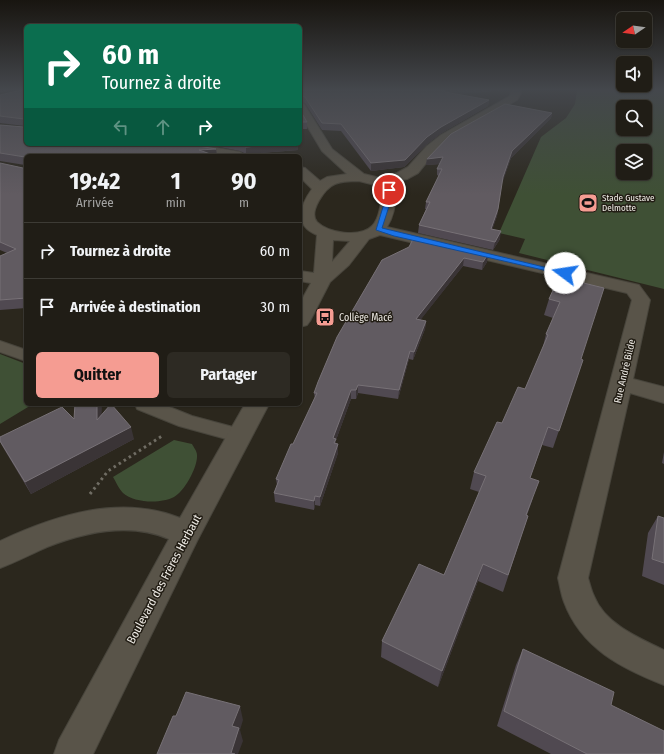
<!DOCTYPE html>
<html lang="fr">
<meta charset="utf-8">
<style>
:root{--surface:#201d16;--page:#2d2a23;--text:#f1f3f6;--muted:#a2a2a1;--line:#3d3b35;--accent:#f59c92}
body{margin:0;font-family:"Fira Sans Condensed",sans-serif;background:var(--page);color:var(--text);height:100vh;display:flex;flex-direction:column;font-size:15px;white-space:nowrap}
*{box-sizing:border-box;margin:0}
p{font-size:13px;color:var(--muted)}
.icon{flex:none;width:22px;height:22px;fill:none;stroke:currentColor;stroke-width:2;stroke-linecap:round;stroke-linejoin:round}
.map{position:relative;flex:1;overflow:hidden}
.side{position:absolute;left:24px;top:154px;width:278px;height:252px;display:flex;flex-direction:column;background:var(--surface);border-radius:6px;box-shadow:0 1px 3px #0004,0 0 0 1px var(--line)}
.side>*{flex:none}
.hud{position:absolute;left:24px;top:24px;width:278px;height:122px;border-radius:6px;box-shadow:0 1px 3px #0004,0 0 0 1px var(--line);background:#0b6e4f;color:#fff;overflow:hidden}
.needle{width:26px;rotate:257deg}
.controls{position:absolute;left:616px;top:12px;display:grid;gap:8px}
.controls a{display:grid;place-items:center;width:36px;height:36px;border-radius:6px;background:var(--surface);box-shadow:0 1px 3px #0004,0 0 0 1px var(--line);font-size:20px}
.pin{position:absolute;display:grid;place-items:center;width:34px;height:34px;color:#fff;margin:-17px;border:2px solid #fff;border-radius:50%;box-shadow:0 1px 4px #0007}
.me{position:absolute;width:44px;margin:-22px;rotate:284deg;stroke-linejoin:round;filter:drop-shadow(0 0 3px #0008)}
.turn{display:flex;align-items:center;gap:14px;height:84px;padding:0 12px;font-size:18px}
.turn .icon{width:52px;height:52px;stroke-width:2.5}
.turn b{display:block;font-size:28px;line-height:34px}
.lanes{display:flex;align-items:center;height:38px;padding:0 12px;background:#0003;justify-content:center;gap:20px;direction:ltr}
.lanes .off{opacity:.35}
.eta{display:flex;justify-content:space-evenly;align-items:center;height:68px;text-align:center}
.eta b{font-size:24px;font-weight:700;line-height:28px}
.cta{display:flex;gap:8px;margin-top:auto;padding:8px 12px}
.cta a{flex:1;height:46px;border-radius:6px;background:var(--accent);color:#111;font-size:16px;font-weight:700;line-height:46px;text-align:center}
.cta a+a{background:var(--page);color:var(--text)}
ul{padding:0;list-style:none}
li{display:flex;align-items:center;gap:12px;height:56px;padding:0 12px;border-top:1px solid var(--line)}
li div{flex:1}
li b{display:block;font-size:15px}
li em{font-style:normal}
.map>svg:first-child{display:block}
</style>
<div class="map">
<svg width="664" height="754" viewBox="0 0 664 754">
<rect width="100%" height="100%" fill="#2b271d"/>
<!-- green -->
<path fill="#3f5035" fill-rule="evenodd" d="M 577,90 L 664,90 L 664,289 L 519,253 L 525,239 L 499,233 L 541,137 L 566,118 L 575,104 ZM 623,107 L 645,107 L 645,129 L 623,129 ZM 623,151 L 645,151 L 645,173 L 623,173 Z
M 0,354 L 26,364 L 26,404 L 33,404 L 0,424 Z
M 174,440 L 192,444 C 194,448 197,451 197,455 C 198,467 184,492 174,497 C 161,504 134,503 123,493 C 119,489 116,482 113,477 Z"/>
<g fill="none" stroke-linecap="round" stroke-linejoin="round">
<!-- service casing -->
<g stroke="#48453c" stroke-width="2">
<path id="service" d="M 0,341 L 26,350 L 26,361 L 0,352 Z
M 135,404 L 162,404 L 192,416 L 248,431 L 251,436 L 248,441 L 241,443 L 179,426 L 137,409 Z"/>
</g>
<!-- minor casing -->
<g stroke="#48453c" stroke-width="2">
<path id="minor" d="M 511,90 L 520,90 L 521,93 L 517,100 L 449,139 L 435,152 L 418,173 L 407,179 L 390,183 L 396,190 C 396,203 394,216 387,227 L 639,285 L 650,300 L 633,379 L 664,387 L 664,403 L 630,393 L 588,578 C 590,584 591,590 594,596 C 605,624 639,638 664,650 L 664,685 C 621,668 581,648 564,602 C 561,594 560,586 558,578 L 632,300 L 627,293 L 380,235 L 369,239 L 349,265 L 330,282 L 310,321 L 307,325 L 300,327 L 300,303 L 311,283 L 300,281 L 300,271 L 314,273 L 317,235 C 293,225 300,206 312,189 L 300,177 L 300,167 L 305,168 L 320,181 L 327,177 L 347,174 L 322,151 L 300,114 L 300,103 L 304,104 L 332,149 L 364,174 L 380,178 L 397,173 L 408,167 L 427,146 L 441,135 L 510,96 ZM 359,181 L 375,185 L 382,191 C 381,202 380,218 372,226 C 360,238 328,233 317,222 C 308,212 325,188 335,184 C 342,181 351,181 359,181 ZM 333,240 L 350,241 L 332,262 Z
M 172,144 L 196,144 L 240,152 L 246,156 L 221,156 L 178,148 Z
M 245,404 L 269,404 L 197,541 L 93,754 L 54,754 L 59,740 L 169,539 C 130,522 85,532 47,547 C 31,554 16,562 0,568 L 0,541 C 56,515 120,494 180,518 Z"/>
</g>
<!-- path -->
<path stroke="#706d64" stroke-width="3" stroke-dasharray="2.5 3.5" stroke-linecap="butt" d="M 90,494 L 108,471 L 162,436"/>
<!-- service -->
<use href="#service" fill="#595449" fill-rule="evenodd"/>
<!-- minor -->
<use href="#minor" fill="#595449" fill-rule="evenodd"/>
</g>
<!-- wall -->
<path fill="#504951" d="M 26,90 L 26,144 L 216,149 L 217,156 L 26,156 L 26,308 L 0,310 L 0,256 L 7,253 L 0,250 L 0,163 L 23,168 L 25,166 L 25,165 L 0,161 L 0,125 L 24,127 L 25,126 L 0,123 L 0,95 Z
M 300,90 L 507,90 L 455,94 L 489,100 L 488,106 L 440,134 L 426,145 L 404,167 L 371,171 L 341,131 L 322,130 L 305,103 L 300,102 Z
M 300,110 L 307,122 L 307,129 L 300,129 Z
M 552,113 L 551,118 L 511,158 L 502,182 L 497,216 L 492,229 L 500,239 L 493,250 L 418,233 L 419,225 L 426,209 L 425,209 L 426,202 L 439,176 L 437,175 L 437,169 L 440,164 L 426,165 L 427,159 Z
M 204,144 L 298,144 L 298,150 L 246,154 L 240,151 Z
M 488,254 L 487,262 L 482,270 L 463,266 L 420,320 L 426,321 L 425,329 L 413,360 L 409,359 L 398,399 L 358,393 L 356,399 L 351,399 L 336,440 L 336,444 L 338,453 L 320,506 L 315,505 L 314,510 L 275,502 L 274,493 L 277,485 L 276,479 L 315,399 L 314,393 L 382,260 Z
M 559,277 L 581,359 L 583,360 L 553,448 L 542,445 L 530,478 L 533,498 L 527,515 L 528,516 L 503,592 L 478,581 L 438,687 L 381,657 L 382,641 L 444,575 L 479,492 L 470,489 L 474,472 L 502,423 L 525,389 L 542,351 L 546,334 L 553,318 L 544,315 L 549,299 Z
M 102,415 L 134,439 L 31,494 L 4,449 L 0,442 L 0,437 L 74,419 Z
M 664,452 L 664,464 L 662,463 Z
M 658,516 L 664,518 L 664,585 L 642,576 L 648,533 Z
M 523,649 L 611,705 L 664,754 L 551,754 L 497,726 L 516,665 Z"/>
<!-- shaded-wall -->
<path fill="#3a3436" d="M 0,90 L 13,90 L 0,93 Z
M 445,90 L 507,90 L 444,95 Z
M 489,100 L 488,106 L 440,134 L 426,145 L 404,167 L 371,171 L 371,163 L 427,137 L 441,127 Z
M 552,113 L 551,118 L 511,158 L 502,184 L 503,177 L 512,151 Z
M 283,144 L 298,144 L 298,150 L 246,154 L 246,147 Z
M 216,149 L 217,156 L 200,156 L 199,150 Z
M 443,157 L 442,164 L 426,165 L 427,159 Z
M 498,209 L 497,216 L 490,237 L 491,229 Z
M 501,231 L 500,239 L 493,250 L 495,242 Z
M 488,254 L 487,262 L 482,270 L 483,262 Z
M 464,258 L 463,266 L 415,327 L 416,319 Z
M 426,321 L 425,329 L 413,360 L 414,352 Z
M 410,351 L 409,359 L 398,399 L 399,390 Z
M 358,385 L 358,393 L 356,399 L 356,390 Z
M 351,390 L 351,399 L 336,440 L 336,448 L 333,438 Z
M 97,404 L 102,404 L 101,432 L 97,420 Z
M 131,427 L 134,439 L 31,494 L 25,482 Z
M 548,427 L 542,445 L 524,495 Z
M 338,444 L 338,453 L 320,506 L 320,497 Z
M 315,496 L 315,505 L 314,510 L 314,501 Z
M 483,564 L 478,581 L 438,687 L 442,671 Z
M 240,706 L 243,720 L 240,730 L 243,741 L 238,754 L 231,754 L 232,726 Z"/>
<!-- building -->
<path fill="#615b61" stroke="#777176" d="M 22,90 L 26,90 L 26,144 L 187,144 L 216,149 L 199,150 L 216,156 L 26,156 L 26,298 L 0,300 L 0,256 L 16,249 L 0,242 L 0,163 L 23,168 L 25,166 L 25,157 L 0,153 L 0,125 L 24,127 L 25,126 L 24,119 L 0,116 L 0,95 Z
M 300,90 L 445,90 L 445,92 L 489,100 L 441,127 L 427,137 L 405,160 L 371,163 L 341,124 L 322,123 L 305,97 L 300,95 Z
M 505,104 L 552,113 L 512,151 L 503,177 L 498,209 L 491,229 L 501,231 L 495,242 L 419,225 L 430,202 L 426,202 L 442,169 L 437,169 L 443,157 L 427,159 L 451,134 Z
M 300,110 L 307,122 L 300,122 Z
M 241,144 L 283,144 L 246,147 Z
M 414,237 L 488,254 L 483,262 L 464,258 L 416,319 L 426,321 L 414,352 L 410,351 L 399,390 L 358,385 L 356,390 L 351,390 L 333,438 L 336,439 L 334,443 L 338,444 L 320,497 L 315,496 L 314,501 L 274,493 L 279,480 L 276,479 L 291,444 L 293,444 L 317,393 L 314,393 L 318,382 L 337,337 L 382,260 L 409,247 Z
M 559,277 L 604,288 L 581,359 L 583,360 L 559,431 L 548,427 L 530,478 L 539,481 L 526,515 L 528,516 L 508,575 L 483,564 L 442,671 L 382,641 L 419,564 L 444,575 L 486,476 L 474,472 L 497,422 L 502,423 L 518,387 L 525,389 L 548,335 L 546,334 L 560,302 L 549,299 Z
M 75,404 L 97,404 L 97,420 L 111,404 L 131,427 L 25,482 L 0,441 L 0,437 L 62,407 L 74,419 Z
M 658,516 L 664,518 L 664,563 L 652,559 Z
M 523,649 L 614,692 L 611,705 L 664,731 L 664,754 L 587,754 L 504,711 Z
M 186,692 L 240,706 L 232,726 L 239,728 L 231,753 L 235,754 L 157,754 L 173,716 L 176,716 Z"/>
<!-- sky -->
<linearGradient id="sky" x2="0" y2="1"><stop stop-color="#181510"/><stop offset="0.46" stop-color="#44474c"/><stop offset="1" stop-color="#44474c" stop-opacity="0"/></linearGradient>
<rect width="664" height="195" fill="url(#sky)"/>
<!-- route -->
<path fill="#1a73e8" stroke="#114b97" d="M 387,189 L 392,190 L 392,197 L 382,228 L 569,273 L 565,275 L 394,236 L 376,230 L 386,197 Z"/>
<!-- icons -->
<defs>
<g id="stadium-square" transform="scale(1)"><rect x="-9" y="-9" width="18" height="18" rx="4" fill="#f59c92" stroke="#221d14"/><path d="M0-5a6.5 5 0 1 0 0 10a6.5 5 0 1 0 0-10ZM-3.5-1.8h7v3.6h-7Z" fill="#111"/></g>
<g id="bus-square" transform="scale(1)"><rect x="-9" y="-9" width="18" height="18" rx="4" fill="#f59c92" stroke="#221d14"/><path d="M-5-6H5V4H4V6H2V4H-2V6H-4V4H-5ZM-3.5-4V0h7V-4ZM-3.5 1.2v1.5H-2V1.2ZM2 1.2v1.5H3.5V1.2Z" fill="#111"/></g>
</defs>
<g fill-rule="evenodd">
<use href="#stadium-square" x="588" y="203"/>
<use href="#bus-square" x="325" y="317"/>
</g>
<g text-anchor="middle" stroke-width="3" stroke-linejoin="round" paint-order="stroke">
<!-- far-poi labels -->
<g font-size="9" fill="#eeebe5" stroke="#221d14" text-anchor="start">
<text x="602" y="201">Stade Gustave<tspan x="602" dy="10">Delmotte</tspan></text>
</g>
<!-- poi labels -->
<g font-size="10" fill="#eeebe5" stroke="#221d14" text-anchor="start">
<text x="339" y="321">Collège Macé</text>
</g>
<!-- street labels -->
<g font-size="10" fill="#eeebe5" stroke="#221d14">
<text transform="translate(624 371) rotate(-77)" y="4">Rue André Bilde</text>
</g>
<!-- near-street labels -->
<g font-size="12" fill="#eeebe5" stroke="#221d14">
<text transform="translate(164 579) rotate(-62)" y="4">Boulevard des Frères Herbaut</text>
</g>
</g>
</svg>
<div class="controls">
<a><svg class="needle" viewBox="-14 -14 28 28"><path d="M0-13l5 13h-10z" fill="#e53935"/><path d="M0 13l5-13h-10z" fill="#a2a2a1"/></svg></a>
<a><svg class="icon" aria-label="sound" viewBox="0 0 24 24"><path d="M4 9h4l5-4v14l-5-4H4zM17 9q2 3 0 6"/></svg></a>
<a><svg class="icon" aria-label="search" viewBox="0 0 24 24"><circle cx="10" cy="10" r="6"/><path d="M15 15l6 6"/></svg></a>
<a><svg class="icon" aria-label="layers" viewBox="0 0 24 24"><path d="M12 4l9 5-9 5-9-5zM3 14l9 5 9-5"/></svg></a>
</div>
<div class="pin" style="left:389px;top:190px;background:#d93025"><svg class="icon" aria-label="arrive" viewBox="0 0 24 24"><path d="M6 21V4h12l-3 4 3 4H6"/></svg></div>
<svg class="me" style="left:565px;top:273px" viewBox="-20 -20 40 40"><circle r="19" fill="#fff"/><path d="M0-13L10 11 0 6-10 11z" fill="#1a73e8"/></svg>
<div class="hud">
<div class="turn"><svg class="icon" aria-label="right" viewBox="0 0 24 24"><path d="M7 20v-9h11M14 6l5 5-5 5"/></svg><div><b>60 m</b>Tournez à droite</div></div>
<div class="lanes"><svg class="icon off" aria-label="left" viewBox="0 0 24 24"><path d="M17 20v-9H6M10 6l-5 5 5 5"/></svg><svg class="icon off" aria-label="ahead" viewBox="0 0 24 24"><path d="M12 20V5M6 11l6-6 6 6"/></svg><svg class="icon" aria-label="right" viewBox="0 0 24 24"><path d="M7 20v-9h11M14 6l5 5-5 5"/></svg></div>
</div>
<section class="side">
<div class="eta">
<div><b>19:42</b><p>Arrivée</p></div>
<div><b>1</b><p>min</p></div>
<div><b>90</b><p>m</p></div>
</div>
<ul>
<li><svg class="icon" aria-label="right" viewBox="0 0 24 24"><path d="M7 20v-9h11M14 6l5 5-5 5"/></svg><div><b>Tournez à droite</b></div><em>60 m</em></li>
<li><svg class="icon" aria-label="arrive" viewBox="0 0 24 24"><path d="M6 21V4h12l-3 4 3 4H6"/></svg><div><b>Arrivée à destination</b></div><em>30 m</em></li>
</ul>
<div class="cta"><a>Quitter</a><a>Partager</a></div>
</section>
</div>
